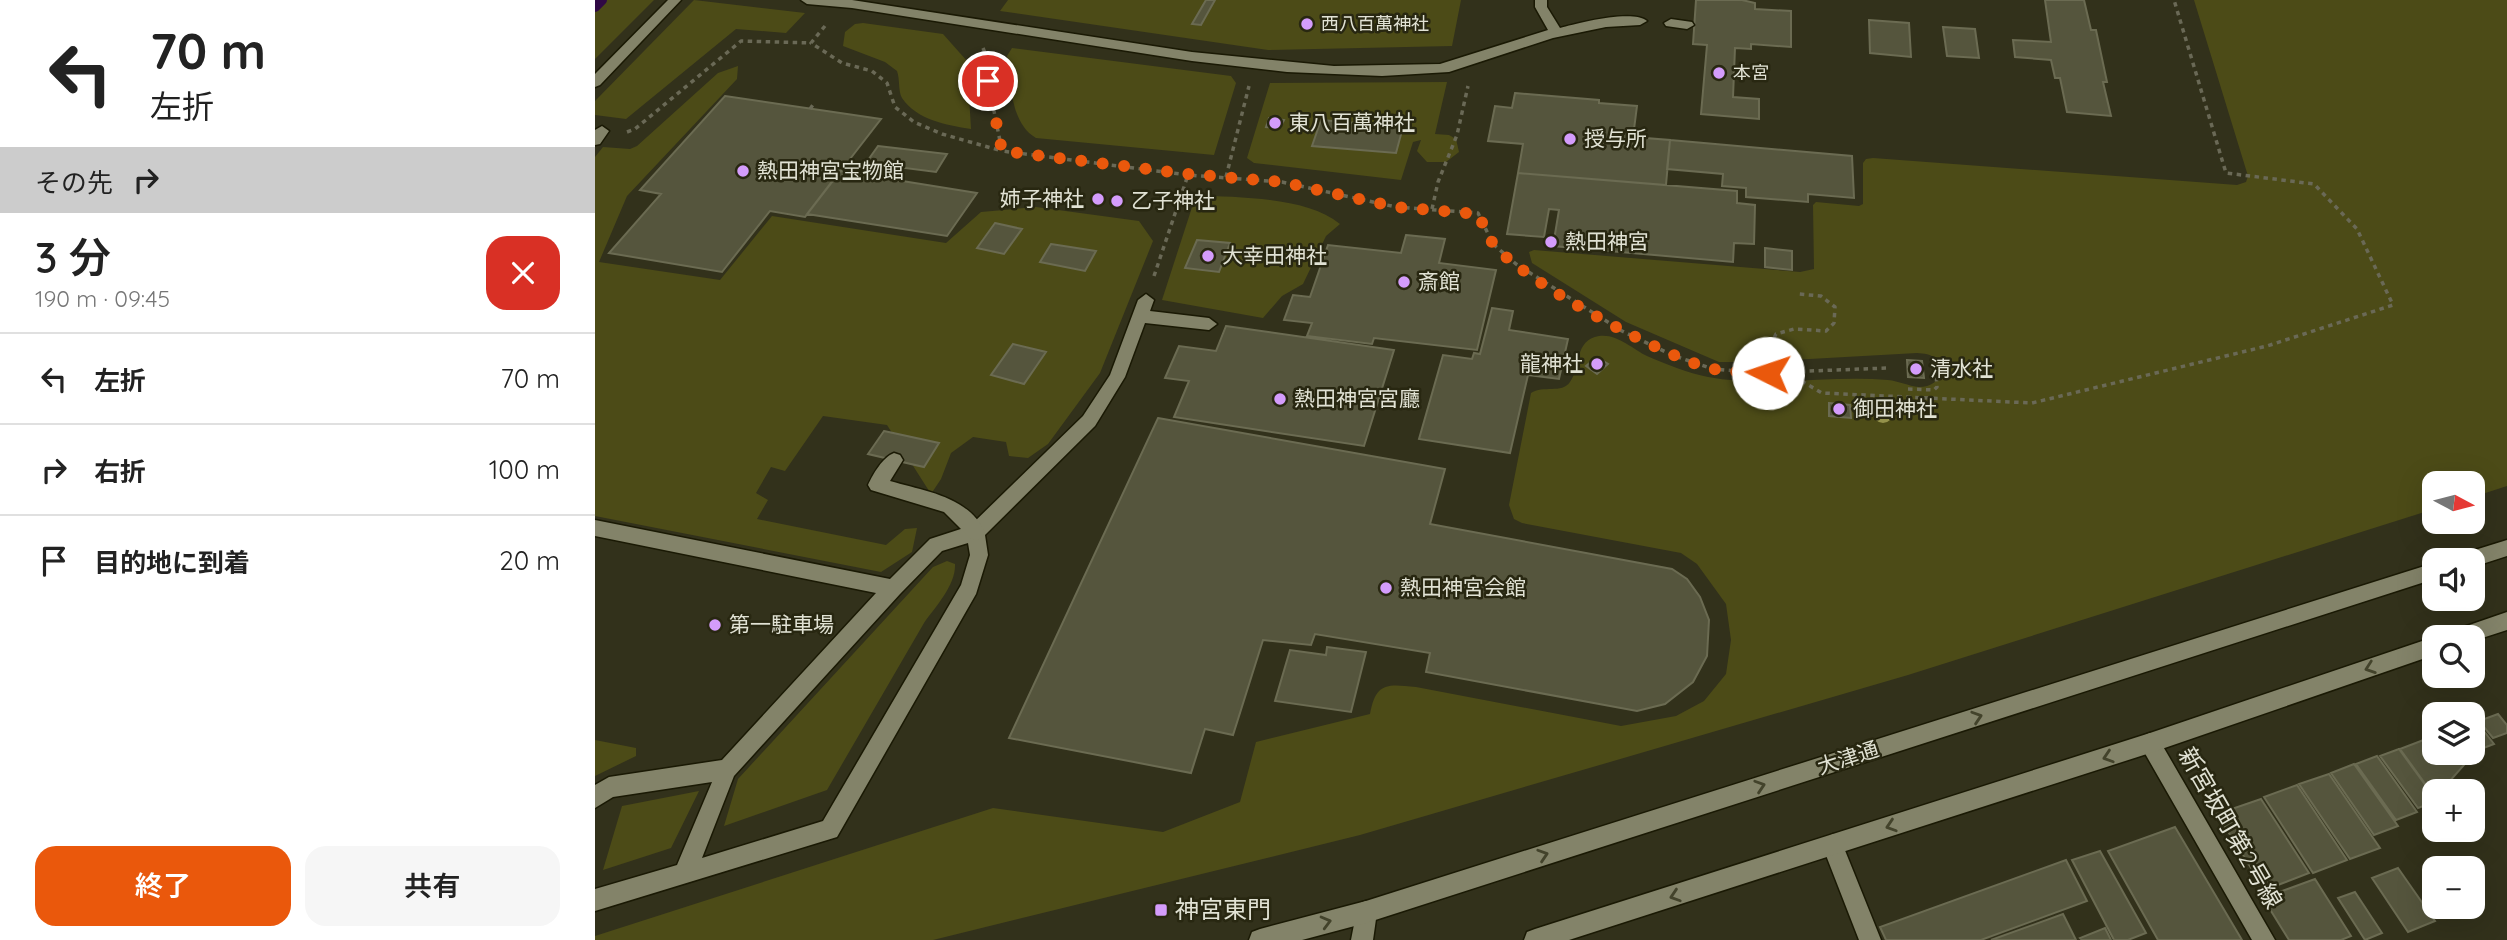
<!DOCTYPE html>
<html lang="ja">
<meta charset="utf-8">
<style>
:root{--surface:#fff;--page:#f6f6f6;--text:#222;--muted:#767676;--line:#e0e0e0;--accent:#ea580c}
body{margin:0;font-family:Quicksand,"Noto Sans JP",sans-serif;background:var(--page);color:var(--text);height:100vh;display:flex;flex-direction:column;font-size:26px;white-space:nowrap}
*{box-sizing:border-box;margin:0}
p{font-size:23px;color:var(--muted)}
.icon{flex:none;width:38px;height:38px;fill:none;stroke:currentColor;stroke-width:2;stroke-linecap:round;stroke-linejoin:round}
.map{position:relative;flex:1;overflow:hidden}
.details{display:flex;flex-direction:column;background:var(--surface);width:595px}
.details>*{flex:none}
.guide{background:#fff;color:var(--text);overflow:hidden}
.needle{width:46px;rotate:97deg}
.tools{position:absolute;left:1827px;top:471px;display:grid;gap:14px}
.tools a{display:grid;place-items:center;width:63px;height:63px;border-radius:14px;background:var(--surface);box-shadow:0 7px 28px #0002;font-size:35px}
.pin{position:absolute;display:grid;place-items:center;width:60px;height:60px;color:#fff;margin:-30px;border:4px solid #fff;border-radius:50%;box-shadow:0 2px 7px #0007}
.me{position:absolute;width:77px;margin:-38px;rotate:274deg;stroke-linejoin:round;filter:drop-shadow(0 0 5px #0008)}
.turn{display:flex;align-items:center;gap:24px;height:147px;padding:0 35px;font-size:32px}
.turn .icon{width:91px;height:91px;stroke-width:2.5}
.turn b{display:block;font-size:49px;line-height:60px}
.then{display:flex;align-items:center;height:66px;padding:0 35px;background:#0003;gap:14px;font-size:26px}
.round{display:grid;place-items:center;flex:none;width:74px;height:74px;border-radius:21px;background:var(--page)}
.headline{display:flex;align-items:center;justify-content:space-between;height:119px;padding:0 35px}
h1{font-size:42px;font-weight:600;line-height:52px}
.primary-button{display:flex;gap:14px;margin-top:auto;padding:14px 35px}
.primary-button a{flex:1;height:80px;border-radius:21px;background:var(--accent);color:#fff;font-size:28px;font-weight:600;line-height:80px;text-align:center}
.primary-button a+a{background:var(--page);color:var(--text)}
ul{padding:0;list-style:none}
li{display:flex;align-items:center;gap:21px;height:91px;padding:0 35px;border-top:2px solid var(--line)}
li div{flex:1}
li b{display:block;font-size:26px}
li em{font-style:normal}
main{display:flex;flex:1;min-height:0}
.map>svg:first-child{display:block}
</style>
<main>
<section class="details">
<div class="guide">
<div class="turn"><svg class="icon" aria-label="left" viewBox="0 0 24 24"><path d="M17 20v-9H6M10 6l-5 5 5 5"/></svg><div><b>70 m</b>左折</div></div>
<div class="then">その先<svg class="icon" aria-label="right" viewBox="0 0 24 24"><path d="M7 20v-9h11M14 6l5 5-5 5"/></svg></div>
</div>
<div class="headline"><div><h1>3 分</h1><p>190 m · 09:45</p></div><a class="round" style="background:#d93025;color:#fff"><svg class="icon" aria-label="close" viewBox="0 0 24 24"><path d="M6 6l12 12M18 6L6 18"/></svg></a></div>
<ul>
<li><svg class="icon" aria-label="left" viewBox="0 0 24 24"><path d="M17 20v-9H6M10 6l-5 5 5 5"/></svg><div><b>左折</b></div><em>70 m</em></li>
<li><svg class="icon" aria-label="right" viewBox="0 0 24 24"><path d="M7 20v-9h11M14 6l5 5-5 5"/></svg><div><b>右折</b></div><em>100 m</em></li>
<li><svg class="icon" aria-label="arrive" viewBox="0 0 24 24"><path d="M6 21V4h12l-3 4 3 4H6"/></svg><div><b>目的地に到着</b></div><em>20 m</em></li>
</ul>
<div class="primary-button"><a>終了</a><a>共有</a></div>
</section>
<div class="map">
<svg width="1912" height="940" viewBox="0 0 1912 940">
<rect width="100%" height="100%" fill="#32311b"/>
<!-- green -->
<path fill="#4c4b17" d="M 0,0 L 59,0 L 0,59 Z
M 99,0 L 210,13 L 191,33 L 141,29 L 31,119 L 0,115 L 0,101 Z
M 413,0 L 866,0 L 857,46 L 673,50 L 405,11 Z
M 1599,0 L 1912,0 L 1912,486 L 1878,497 L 1878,483 L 1839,483 L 1839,509 L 1313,675 L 765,835 L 338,940 L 0,940 L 0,936 L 398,808 L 568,832 L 645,802 L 661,742 L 775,714 C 781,682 792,684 821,687 L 1026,726 L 1081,716 L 1109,701 L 1131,674 L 1136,640 L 1131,604 L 1102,564 L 1086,553 L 927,523 L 919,519 L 914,505 L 936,393 C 948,385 967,394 975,382 C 986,367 979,340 1004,336 C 1021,333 1038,349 1052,356 C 1070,364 1093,373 1113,377 C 1172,388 1233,375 1293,380 C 1304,381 1313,386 1324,387 C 1340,387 1351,376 1341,360 C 1336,353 1329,354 1322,353 L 1159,362 L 1124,362 L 1031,322 L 937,263 L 934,252 L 939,250 L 1205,272 L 1219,269 L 1218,205 L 1221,202 L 1264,206 L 1268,204 L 1268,163 L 1271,159 L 1278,158 L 1642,185 L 1651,182 L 1653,176 Z
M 268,23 L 348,34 L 372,61 L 376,129 C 351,125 322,120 307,98 C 303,91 305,79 302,71 L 290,62 L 248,46 L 250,32 L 260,24 Z
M 417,48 L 636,76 L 641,83 L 619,155 L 441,138 C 415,123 416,83 412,56 Z
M 143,66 L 142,79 L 32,196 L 4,262 L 125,280 L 177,216 L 351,243 L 386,212 L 441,207 L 544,221 L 558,241 L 505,373 L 453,444 L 433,458 L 414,456 L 411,442 L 378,437 L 356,453 L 346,479 L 336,494 L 292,425 L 228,416 L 190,471 L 176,467 L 161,493 L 173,500 L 162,519 L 291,545 L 310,529 L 322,528 L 317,552 L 286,572 L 0,516 L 0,157 L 8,147 L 35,149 L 42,146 L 123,73 Z
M 852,82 L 840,134 L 854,135 L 861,139 L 864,152 L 851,162 L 832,162 L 822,151 L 826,140 L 818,142 L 806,180 L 659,163 L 652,158 L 675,83 Z
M 601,195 C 644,198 711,196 745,224 L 731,236 L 708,284 L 687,296 L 668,318 L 567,300 Z
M 352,561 L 360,564 C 361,585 341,606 329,623 L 232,790 L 129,826 L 143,779 L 338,567 Z
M 0,740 L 41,748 L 41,756 L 0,776 Z
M 104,791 L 76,848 L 8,870 L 27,806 Z"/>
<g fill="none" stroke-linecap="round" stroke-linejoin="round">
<!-- stream -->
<path stroke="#300945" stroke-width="10" d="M 0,7 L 7,0"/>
</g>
<!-- building -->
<path fill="#55553d" stroke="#6b6b52" stroke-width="2" d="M 611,0 L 620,0 L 606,25 L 597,24 Z
M 1101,0 L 1147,0 L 1160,3 L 1160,9 L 1196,11 L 1196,47 L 1156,44 L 1156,49 L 1140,48 L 1138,97 L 1164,99 L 1164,119 L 1106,114 L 1112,45 L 1098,44 Z
M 1450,0 L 1489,0 L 1496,30 L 1501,30 L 1512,82 L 1508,82 L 1516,116 L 1472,112 L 1465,78 L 1460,78 L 1456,60 L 1420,57 L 1418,40 L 1456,42 Z
M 1274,20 L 1314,23 L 1316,57 L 1275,53 Z
M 1348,27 L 1380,29 L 1384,58 L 1352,56 Z
M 920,93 L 1004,100 L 1004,103 L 1042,106 L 1038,137 L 1075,140 L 1071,185 L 923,173 L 928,144 L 893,141 L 900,106 L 917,108 Z
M 130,96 L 286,119 L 210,217 L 175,211 L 127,272 L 14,253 L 66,194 L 45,190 Z
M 674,118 L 689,120 L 685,128 L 671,127 Z
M 726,120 L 808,127 L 801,153 L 717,146 Z
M 1075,140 L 1257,156 L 1259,198 L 1213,194 L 1213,202 L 1151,197 L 1151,188 L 1127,186 L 1128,174 L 1072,169 Z
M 283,146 L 352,154 L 341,172 L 271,163 Z
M 245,171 L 382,193 L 352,236 L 212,214 Z
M 923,173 L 1142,191 L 1142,203 L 1160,205 L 1159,244 L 1139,243 L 1138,262 L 958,246 L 964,210 L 954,209 L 949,237 L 912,234 Z
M 400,223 L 427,229 L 409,254 L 382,248 Z
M 811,235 L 850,239 L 844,263 L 901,270 L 882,350 L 779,338 L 777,344 L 712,336 L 717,323 L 689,320 L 698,295 L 715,297 L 733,245 L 806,253 Z
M 602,240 L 635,243 L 624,272 L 590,268 Z
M 456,244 L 501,251 L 490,271 L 445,262 Z
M 1170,248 L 1197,251 L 1197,270 L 1170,267 Z
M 897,308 L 918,311 L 914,330 L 973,339 L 964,379 L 933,375 L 915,453 L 824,439 L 848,355 L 877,359 L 879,353 L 885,354 Z
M 631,326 L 799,350 L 769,446 L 579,417 L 594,381 L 570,378 L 584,346 L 621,351 Z
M 418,344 L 451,352 L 429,384 L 396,375 Z
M 1002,357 L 1013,364 L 1002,374 L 991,366 Z
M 1312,360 L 1327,361 L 1329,378 L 1313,377 Z
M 1234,403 L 1255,405 L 1256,418 L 1234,416 Z
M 563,418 L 850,469 L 835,524 L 1077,569 L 1092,579 L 1105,597 L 1114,620 L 1112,656 L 1098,682 L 1070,704 L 1042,711 L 831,672 L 835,653 L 720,634 L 716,645 L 668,640 L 638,735 L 610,729 L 596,773 L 414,738 Z
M 289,431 L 344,443 L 329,467 L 273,454 Z
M 732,647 L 771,652 L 756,712 L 680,701 L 695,650 L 731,655 Z
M 1903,714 L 1912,725 L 1912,733 L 1898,738 L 1884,721 Z
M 1881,721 L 1899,744 L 1878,752 L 1878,723 Z
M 1839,736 L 1839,752 L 1860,752 L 1869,765 L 1846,791 L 1839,791 L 1839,796 L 1805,749 Z
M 1804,749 L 1839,797 L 1839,802 L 1823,808 L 1785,756 Z
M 1782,756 L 1822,812 L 1801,820 L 1761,764 Z
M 1759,764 L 1803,826 L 1779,835 L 1736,773 Z
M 1734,774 L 1785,848 L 1755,859 L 1704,784 Z
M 1702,785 L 1752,860 L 1718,873 L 1669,797 Z
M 1666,799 L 1714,873 L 1670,890 L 1622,814 Z
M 1580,827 L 1647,940 L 1563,940 L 1513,851 Z
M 1505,851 L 1551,933 L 1533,940 L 1519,940 L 1477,860 Z
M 1471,860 L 1492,901 L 1386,940 L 1291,940 L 1285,927 Z
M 1803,868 L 1840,921 L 1813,932 L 1777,878 Z
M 1720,879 L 1756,936 L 1746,940 L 1694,940 L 1668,898 Z
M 1760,892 L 1787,933 L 1770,940 L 1743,898 Z
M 1468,914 L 1481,940 L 1396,940 Z
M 1510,928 L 1516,940 L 1487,940 L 1485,938 Z"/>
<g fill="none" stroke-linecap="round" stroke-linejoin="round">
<!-- lane casing -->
<g stroke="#1a1904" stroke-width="3">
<path id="lane" d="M 7,126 L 14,131 L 5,144 L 0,145 L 0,130 Z
M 551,294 L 559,300 L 555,311 L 614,318 L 622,324 L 614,330 L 550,323 L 530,377 L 500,426 L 390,535 L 393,555 L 381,594 L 242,837 L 0,911 L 0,889 L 82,865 L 117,782 L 18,797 L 0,808 L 0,785 L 14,777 L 127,760 L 281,593 L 0,536 L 0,520 L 295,579 L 335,539 L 375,526 L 488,416 L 515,375 L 543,300 ZM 373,543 L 375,555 L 366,585 L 228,821 L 107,858 L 139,776 L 305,594 L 347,551 Z"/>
</g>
<!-- street casing -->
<g stroke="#1a1904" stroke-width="3">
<path id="street" d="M 73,0 L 86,0 L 5,85 L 0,87 L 0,74 Z
M 206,0 L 257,0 L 597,52 L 739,66 L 845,64 L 953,30 L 940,7 L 940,0 L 952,0 L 952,7 L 965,28 C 983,23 1038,9 1052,21 L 1045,25 L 1011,27 L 958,38 L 854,72 L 787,76 L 692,72 L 597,61 L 257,8 L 212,4 Z
M 1076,19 L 1097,22 L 1099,25 L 1092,29 L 1071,26 L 1069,23 Z
M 299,453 L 305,455 L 308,460 L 295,481 C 329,491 373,496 390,532 L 387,538 L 381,540 L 375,538 L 349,512 L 276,490 L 273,485 C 278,474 288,457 299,453 Z
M 1555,733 L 1562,736 L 1680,940 L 1657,940 L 1548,750 L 1545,743 L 1548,736 Z
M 1238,834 L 1245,838 L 1286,940 L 1264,940 L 1227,845 L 1231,838 Z
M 771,901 L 779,904 L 782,912 L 778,940 L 756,940 L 763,904 Z"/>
</g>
<!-- secondary casing -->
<g stroke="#1a1904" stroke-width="3">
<path id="secondary" d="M 1912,540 L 1912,556 L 1878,567 L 1878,560 L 1865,560 L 1867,554 Z
M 1839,563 L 1839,579 L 771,923 L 707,940 L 654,940 L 657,932 L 665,929 L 771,901 Z
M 1912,612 L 1912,630 L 1878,641 L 1878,637 L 1854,637 L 1857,631 Z
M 1839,637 L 1839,655 L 1555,753 L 974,940 L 929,940 L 932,932 L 940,929 L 1555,733 Z"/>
</g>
<!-- path -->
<path stroke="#6a6956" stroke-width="3.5" stroke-dasharray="4.5 4.5" stroke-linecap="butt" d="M 230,26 L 216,43 L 247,63 L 277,71 L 292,83 L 300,107 L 319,122 L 347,134 L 407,151
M 388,48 L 393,60 L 393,81 L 407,151 L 593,175 L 687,182 L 801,207 L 883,213 L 898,244 L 921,264 L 1027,331 L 1077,355 L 1118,369 L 1165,373 L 1292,368
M 215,109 L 220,102
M 32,132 L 40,129 L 146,41 L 216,43
M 631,177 L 654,86
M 837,209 L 843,182 L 862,135 L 873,86
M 559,276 L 593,175
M 1191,372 L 1227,393 L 1437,403 L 1672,346 L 1798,305 L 1762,229 L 1719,184 L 1631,173 L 1579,0
M 1173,373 L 1176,344 L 1181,334 L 1199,329 L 1231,331 L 1239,323 L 1240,307 L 1226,296 L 1204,294
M 1313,389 L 1339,390 L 1342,387 L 1341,373"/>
<!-- lane -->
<use href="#lane" fill="#838369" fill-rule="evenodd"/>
<!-- street -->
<use href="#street" fill="#838369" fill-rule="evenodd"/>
<!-- secondary -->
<use href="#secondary" fill="#838369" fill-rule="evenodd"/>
</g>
<!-- trees -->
<circle fill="#94924b" cx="1288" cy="413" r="10"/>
<!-- one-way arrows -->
<defs><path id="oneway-chevron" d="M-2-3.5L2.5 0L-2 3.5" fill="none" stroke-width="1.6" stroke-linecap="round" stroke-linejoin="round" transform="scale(1.75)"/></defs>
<g stroke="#43432b">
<use href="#oneway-chevron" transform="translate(1775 668) rotate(161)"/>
<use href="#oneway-chevron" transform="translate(1382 717) rotate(-18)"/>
<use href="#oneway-chevron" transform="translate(1513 757) rotate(162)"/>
<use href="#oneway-chevron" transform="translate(1165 786) rotate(-18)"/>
<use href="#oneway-chevron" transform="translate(1296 826) rotate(162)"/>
<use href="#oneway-chevron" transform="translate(948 855) rotate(-18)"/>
<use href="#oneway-chevron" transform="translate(1080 896) rotate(162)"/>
<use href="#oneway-chevron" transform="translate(731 922) rotate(-15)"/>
</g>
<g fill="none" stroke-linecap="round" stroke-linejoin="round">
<!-- route -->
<path stroke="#ea580c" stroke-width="12" stroke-dasharray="0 21.6" d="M 393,81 L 407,151 L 593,174 L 687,182 L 801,207 L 883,214 C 888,223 891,234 897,242 C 920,277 1077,362 1119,369 C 1136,372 1155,373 1173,373"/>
</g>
<!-- markers -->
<g fill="#d49cfb" stroke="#282711" stroke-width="2.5">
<circle cx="712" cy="24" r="7"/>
<circle cx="1124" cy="73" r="7"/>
<circle cx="680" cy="123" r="7"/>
<circle cx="975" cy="139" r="7"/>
<circle cx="148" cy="171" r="7"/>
<circle cx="503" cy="199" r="7"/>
<circle cx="522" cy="201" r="7"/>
<circle cx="956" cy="242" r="7"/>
<circle cx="613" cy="256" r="7"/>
<circle cx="809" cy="282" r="7"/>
<circle cx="1002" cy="364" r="7"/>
<circle cx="1321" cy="369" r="7"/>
<circle cx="685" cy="399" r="7"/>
<circle cx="1244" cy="409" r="7"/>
<circle cx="791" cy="588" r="7"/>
<circle cx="120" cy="625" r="7"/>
<rect x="559" y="903" width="14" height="14" rx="3.5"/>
</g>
<g text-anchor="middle" stroke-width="5" stroke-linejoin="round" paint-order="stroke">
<!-- far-poi labels -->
<g font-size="18" fill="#e1e2d4" stroke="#282711" text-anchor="start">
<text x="726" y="30">西八百萬神社</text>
<text x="1138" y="79">本宮</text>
</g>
<!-- poi labels -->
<g font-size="21" fill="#e1e2d4" stroke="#282711" text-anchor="start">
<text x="694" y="130">東八百萬神社</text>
<text x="989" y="146">授与所</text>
<text x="162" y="178">熱田神宮宝物館</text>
<text x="489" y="206" text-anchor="end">姉子神社</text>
<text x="536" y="208">乙子神社</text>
<text x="970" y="249">熱田神宮</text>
<text x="627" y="263">大幸田神社</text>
<text x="823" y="289">斎館</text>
<text x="988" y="371" text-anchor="end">龍神社</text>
<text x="1335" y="376">清水社</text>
<text x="699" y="406">熱田神宮宮廳</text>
<text x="1258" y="416">御田神社</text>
<text x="805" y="595">熱田神宮会館</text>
<text x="134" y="632">第一駐車場</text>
</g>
<!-- street labels -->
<g font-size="21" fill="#e1e2d4" stroke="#282711">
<text transform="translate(1253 758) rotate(-18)" y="7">大津通</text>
</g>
<!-- near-street labels -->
<g font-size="24" fill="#e1e2d4" stroke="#282711">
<text transform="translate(1635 828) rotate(60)" y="8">新宮坂町第2号線</text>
</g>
<!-- near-poi labels -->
<g font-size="24" fill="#e1e2d4" stroke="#282711" text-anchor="start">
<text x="580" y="918">神宮東門</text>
</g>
</g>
</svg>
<div class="tools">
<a><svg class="needle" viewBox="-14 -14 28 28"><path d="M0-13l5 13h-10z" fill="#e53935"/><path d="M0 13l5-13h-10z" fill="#767676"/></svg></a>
<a><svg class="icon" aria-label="sound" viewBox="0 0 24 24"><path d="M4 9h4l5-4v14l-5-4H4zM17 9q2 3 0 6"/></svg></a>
<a><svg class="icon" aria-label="search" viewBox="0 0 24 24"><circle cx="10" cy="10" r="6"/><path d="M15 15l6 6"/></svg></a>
<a><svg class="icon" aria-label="layers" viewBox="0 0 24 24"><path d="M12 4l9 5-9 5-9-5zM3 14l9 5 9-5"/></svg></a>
<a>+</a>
<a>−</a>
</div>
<div class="pin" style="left:393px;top:81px;background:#d93025"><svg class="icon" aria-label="arrive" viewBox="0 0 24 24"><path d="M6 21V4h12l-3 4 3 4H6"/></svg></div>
<svg class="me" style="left:1173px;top:373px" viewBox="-20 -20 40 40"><circle r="19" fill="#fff"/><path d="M0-13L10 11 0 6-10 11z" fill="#ea580c"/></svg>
</div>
</main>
